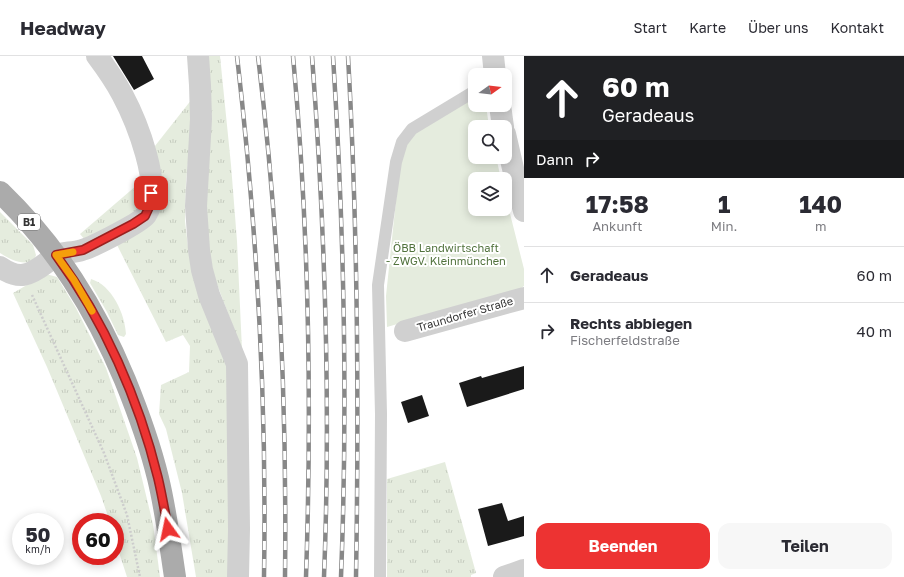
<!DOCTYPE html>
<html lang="de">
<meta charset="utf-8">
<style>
:root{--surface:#fff;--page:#f7f7f7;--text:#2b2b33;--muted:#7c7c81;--line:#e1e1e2;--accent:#ed3332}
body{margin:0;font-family:"Golos Text",sans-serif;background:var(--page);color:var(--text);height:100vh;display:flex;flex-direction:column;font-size:15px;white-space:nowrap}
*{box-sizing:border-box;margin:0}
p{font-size:13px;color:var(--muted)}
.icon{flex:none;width:22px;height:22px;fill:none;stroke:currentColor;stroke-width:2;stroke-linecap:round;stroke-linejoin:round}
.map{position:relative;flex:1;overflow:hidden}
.details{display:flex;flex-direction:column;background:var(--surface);width:380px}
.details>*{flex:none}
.banner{background:#202124;color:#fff;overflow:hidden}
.needle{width:26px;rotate:75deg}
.controls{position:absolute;left:468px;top:12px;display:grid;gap:8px}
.controls a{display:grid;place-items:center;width:44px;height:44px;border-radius:8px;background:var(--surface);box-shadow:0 2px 10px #0003;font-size:20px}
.speed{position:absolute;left:12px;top:457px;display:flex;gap:8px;font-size:20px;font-weight:700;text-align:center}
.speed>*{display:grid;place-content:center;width:52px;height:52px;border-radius:50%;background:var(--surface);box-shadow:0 2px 10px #0003;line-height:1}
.speed small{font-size:10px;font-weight:400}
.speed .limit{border:6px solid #d22;background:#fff;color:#111}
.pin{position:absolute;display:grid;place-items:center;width:34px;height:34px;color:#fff;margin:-17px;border-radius:8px;box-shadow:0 2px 6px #0006}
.me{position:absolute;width:44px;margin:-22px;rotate:348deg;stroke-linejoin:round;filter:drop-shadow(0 0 3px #0008)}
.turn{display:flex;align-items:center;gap:14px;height:84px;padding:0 12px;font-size:18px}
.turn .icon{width:52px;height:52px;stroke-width:2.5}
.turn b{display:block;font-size:28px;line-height:34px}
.then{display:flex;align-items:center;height:38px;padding:0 12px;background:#0003;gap:8px;font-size:15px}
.eta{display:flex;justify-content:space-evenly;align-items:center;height:68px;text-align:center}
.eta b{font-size:24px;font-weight:700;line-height:28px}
.cta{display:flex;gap:8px;margin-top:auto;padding:8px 12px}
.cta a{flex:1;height:46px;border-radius:12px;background:var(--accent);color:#fff;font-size:16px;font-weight:700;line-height:46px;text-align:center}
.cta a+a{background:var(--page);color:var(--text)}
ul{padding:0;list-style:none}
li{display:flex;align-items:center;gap:12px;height:56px;padding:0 12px;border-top:1px solid var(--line)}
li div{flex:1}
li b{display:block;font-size:15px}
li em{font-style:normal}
header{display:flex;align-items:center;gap:24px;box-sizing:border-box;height:56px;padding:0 20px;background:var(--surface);border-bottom:1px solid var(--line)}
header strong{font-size:19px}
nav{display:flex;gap:22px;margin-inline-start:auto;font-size:14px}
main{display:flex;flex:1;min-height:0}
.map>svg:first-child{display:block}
</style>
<header>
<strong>Headway</strong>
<nav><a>Start</a><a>Karte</a><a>Über uns</a><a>Kontakt</a></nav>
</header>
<main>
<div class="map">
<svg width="524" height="521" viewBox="0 0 524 521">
<defs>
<pattern id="grass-tufts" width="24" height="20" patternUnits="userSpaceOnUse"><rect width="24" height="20" fill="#e5ecde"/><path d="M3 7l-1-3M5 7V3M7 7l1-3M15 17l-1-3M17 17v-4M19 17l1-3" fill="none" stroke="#c5cbbf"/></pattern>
</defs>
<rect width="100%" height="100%" fill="#fff"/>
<!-- grass -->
<path fill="url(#grass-tufts)" d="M 206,0 L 220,0 L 231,109 L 237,185 L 242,294 L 207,202 Z
M 192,43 L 190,87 L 186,125 L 185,165 L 189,199 L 227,307 L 229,521 L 196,521 L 182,437 L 166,373 L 159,358 L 161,329 L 189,316 L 190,290 L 183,279 L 166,286 L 116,187 L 97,198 L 80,178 L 144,123 L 151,95 Z
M 0,156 L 33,189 L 36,199 L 34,205 C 21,209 11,204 0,197 Z
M 46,218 L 57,221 L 76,252 L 106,312 L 137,402 L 153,468 L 160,521 L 127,521 L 115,484 L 115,466 L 110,466 L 101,440 L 47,311 L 13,237 Z
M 91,223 C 112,229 125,258 126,278 L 124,281 L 118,279 L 107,256 L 90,227 Z
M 445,406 L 476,517 L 471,519 L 471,521 L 387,521 L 387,423 Z"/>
<!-- garden -->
<path fill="#e5ecde" d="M 475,43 L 475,49 L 486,49 L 489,71 L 475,71 L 475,101 L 496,101 L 501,123 L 475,123 L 475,153 L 505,153 L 505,138 L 524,213 L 524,230 L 520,233 L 387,271 L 386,240 L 400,106 L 406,90 L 414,78 L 466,45 Z"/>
<!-- building -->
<path fill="#1a1a1a" d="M 113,0 L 142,0 L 154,23 L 134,34 Z
M 524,310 L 524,333 L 467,351 L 459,327 L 481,320 L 482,322 Z
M 422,339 L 429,360 L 408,367 L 401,346 Z
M 502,447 L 508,465 L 524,460 L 524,480 L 488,490 L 478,453 Z"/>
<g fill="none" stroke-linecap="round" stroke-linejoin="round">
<!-- path -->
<path stroke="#cdcdcd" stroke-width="2.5" stroke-dasharray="2 2" stroke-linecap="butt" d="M 32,239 L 104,397 L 127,459 L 140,521"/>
<!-- lane -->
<path stroke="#d0d0d0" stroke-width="12" d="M 380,521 L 381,358 L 378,229 L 396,106 L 402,86 L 412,73 L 475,35"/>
<!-- street -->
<path stroke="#d0d0d0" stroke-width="22" d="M 198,0 L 200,29 L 201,63 L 196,150 L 199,194 L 202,214 L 209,239 L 237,308 L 239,473 L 238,521
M 493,0 L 495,19
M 500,49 L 503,71
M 505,78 L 515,121 L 524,155
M 0,211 C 19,224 29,220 46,207 C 49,204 52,201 56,199 C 63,196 74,197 82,194 C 93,191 140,167 146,159 C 164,132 136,64 122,38 C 115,25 106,12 97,0
M 405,275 L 524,242
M 504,521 L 524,514"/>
<!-- primary -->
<path stroke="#ababab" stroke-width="22" d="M 0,136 C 57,191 95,252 125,324 C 138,356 150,389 158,422 C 166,455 170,488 175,521"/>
<!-- rail casing -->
<g stroke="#888" stroke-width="4.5">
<path id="rail" d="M 237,0 C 257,173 267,347 264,521
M 258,0 C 279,173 287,347 285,521
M 293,0 C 309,173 312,347 306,521
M 312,0 C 325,173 331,347 324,521
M 333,0 C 344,173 348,347 341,521
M 348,0 C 358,174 359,347 356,521"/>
</g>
<!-- rail -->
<use href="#rail" stroke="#fff" stroke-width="3" stroke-dasharray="9" stroke-linecap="butt"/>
</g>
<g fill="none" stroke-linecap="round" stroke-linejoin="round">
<!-- route casing -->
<g stroke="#9a2120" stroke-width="10">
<path id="route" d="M 151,137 L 151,147 L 145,160 L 133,168 L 83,194 L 56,199 C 104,264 139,344 158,422 C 162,439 165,456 168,473"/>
</g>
<!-- route -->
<use href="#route" stroke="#ed3332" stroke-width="7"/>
<!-- slow -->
<path stroke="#f59e0b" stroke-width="7" d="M 73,196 L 56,199 L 74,224 L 92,255"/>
</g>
<g text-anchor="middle" stroke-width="4" stroke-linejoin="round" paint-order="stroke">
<!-- shield labels -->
<rect fill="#fff" stroke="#707070" stroke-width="1" x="18" y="158" width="22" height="16" rx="3"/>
<g font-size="10" font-weight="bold" fill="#333">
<text x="29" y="170">B1</text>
</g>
<!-- park labels -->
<g font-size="11" fill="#51723d" stroke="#fff">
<text x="446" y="196">ÖBB Landwirtschaft<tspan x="446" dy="13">- ZWGV. Kleinmünchen</tspan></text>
</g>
<!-- street labels -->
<g font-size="11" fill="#333" stroke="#fff">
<text transform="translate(465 258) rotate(-16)" y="4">Traundorfer Straße</text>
</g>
</g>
</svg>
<div class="controls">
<a><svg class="needle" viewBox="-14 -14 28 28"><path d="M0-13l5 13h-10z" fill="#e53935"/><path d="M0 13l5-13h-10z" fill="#7c7c81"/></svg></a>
<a><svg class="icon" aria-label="search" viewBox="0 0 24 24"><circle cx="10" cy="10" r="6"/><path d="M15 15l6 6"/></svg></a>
<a><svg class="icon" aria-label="layers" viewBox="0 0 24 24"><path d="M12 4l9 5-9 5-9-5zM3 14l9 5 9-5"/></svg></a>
</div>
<div class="speed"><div>50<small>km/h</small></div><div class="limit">60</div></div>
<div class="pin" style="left:151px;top:137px;background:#d93025"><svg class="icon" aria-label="arrive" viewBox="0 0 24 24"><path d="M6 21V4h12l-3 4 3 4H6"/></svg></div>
<svg class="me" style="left:168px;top:473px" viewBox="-20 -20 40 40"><path d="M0-17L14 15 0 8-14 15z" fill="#ed3332" stroke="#fff" stroke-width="4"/></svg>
</div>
<section class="details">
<div class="banner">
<div class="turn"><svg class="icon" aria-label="ahead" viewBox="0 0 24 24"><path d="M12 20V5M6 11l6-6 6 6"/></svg><div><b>60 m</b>Geradeaus</div></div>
<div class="then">Dann<svg class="icon" aria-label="right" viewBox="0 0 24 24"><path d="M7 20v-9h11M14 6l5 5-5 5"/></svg></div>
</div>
<div class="eta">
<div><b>17:58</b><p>Ankunft</p></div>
<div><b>1</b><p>Min.</p></div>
<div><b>140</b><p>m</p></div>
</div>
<ul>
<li><svg class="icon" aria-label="ahead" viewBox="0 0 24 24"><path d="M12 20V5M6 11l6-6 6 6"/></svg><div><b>Geradeaus</b></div><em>60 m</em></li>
<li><svg class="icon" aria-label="right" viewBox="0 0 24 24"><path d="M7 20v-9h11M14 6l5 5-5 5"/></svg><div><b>Rechts abbiegen</b><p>Fischerfeldstraße</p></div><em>40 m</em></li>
</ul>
<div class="cta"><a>Beenden</a><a>Teilen</a></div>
</section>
</main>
